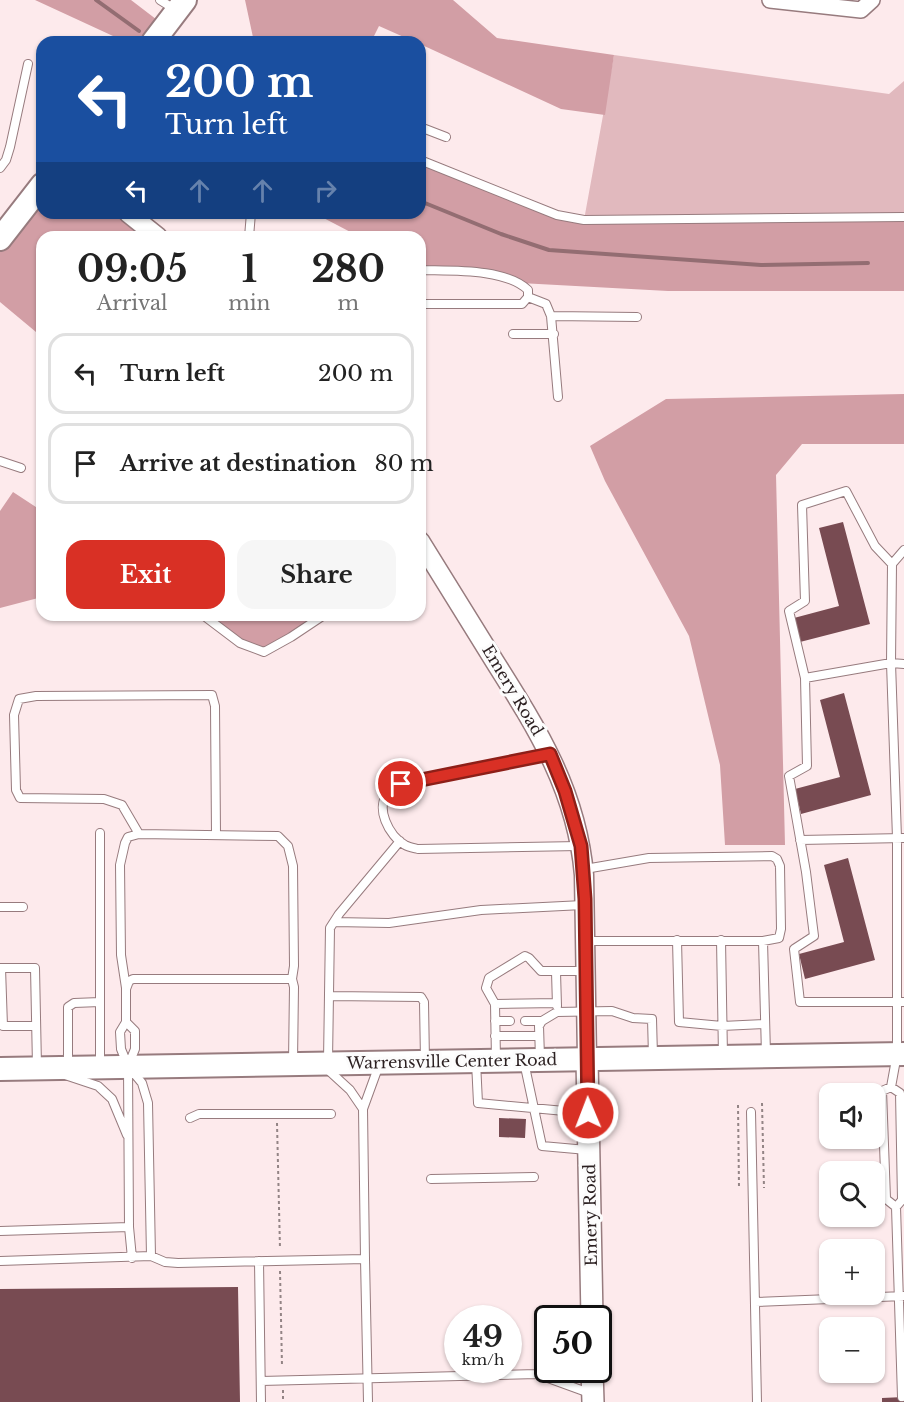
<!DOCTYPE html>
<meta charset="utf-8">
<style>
:root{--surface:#fff;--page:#f6f6f6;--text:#222;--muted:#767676;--line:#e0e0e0;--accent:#d93025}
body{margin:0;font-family:"Libre Baskerville",serif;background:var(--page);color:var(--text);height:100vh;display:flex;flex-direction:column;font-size:22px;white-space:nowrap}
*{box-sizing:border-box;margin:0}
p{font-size:20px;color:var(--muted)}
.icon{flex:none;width:33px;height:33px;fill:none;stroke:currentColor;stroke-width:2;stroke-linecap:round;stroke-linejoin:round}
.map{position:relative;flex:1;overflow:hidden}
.details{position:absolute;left:36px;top:231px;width:390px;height:390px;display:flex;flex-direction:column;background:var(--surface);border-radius:18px;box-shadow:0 2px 4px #0004}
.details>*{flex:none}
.guide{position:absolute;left:36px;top:36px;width:390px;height:183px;border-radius:18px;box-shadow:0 2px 4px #0004;background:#1a4fa0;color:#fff;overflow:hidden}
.fabs{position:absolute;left:819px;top:1083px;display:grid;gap:12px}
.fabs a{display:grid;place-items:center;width:66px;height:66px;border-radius:12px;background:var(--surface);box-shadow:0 2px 4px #0004;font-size:30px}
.speed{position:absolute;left:444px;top:1305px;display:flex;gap:12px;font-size:30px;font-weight:700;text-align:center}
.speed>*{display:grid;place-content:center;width:78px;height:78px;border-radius:50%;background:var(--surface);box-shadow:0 2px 4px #0004;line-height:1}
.speed small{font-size:15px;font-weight:400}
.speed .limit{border:3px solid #111;border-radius:9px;background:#fff;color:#111}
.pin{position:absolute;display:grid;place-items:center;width:51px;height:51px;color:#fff;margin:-26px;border:3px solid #fff;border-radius:50%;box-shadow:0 2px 6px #0007}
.me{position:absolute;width:66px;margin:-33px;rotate:359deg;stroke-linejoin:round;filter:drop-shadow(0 0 4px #0008)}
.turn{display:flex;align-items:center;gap:21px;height:126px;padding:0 30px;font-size:27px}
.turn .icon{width:78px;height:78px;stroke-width:2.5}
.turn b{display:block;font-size:42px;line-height:51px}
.lanes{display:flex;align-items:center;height:57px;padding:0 30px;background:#0003;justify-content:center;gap:30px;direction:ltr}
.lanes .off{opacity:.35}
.eta{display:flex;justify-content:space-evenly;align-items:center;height:102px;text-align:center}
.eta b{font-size:36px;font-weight:700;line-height:42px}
.cta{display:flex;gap:12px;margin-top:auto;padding:12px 30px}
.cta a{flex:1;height:69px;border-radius:18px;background:var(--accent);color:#fff;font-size:24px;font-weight:700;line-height:69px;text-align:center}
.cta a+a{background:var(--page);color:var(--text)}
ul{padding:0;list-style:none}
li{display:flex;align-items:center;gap:18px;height:81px;margin:0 12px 9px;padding:0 18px;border:3px solid var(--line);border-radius:18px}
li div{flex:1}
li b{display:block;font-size:22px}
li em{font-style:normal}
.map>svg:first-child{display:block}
</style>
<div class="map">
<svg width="904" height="1402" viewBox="0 0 904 1402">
<rect width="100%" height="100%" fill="#fdeaec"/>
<!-- green -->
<path fill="#e1b9be" d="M 614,55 L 889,94 L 904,81 L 904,217 L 584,220 Z"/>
<!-- forest -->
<path fill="#d29ea5" d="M 35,0 L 131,0 L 165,26 L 153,42 L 126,42 Z
M 245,0 L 453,0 L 497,38 L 614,55 L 605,115 L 561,109 L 420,44 L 420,42 L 415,42 L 379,26 L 371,42 L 254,42 Z
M 420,160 L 557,215 L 584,220 L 904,217 L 904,291 L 668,291 L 520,283 L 501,276 L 420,268 L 420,237 L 360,237 L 314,213 L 420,213 Z
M 42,185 L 42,213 L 128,213 L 158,237 L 42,237 L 42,337 L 0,302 L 0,239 Z
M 904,394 L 904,444 L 802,444 L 776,475 L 785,845 L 725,845 L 720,765 L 689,636 L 605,481 L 590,446 L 666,399 Z
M 13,492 L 42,511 L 42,597 L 0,608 L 0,511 Z
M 203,615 L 324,615 L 264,652 L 240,643 Z"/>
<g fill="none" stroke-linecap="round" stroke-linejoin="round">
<!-- stream -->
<path stroke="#936d72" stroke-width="4" d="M 96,0 L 139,31
M 420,201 L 501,234 L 549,250 L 761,265 L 868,263"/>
</g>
<!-- building -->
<path fill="#784b52" d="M 843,522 L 870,624 L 800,642 L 794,618 L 839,606 L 819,528 Z
M 844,693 L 871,795 L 801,814 L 795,789 L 840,777 L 820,700 Z
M 848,858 L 875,960 L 805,979 L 799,954 L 844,942 L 824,865 Z
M 499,1118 L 526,1119 L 525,1138 L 499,1137 Z
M 238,1287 L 240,1402 L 0,1402 L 0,1289 Z
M 904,1397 L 904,1402 L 882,1402 L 882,1398 Z"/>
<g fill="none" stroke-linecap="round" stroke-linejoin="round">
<!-- service casing -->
<g stroke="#977b7e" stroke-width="10">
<path id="service" d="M 160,0 L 176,10
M 420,127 L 446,137
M 420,160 L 557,215 L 584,220 L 904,217
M 0,168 L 6,160 L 10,147 L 28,64
M 249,237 L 251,213
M 420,270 C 451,271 505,268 528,290 L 528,297 L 522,304 L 420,304
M 528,297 L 546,304 L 551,316 L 558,397
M 551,316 L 637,317
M 513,334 L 554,334
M 0,461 L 21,468
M 892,564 L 904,550
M 203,615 L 240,643 L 264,652 L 291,637 L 324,615
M 805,678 L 891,663 L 904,664
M 548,755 L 401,784 C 397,787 392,789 389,792 C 374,807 389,836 405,845 C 408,847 414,848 418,849 L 579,846
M 100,833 L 100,1065
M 216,834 L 215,706 L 212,695 L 36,696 L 19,699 L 14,715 L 16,790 L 20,798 L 104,799 L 122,805 L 139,834 L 278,836 L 288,846 L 293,866 L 294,966 L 292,979
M 800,840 L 904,838
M 585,869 L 649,858 L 772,856 L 777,859 L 780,866 L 781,929 L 779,938 L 763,941 L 586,941
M 0,907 L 23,907
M 334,922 L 389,923 L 481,910 L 583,905
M 677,940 L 679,1022 L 722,1026 L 765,1024
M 721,940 L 723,1056
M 763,941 L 766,1054
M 556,972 L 557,1006
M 126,988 L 121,955 L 120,865 L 125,843 L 128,837 L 139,834
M 329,996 L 421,997 L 424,1002 L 425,1061
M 495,1004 L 557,1003
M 495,1021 L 510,1021
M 525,1021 L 542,1021
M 126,1022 L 135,1031 L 135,1049 L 128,1066 L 129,1227 L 132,1258
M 36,1026 L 3,1026 L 1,968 L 35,968 L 37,1066
M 495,1036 L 539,1036
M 540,1058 L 539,1026 L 542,1021 L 557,1012 L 612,1011 L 633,1018 L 652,1019 L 653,1056
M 496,1059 L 495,1004 L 486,988 L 489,978 L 525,956 L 529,958 L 541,971 L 584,971
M 328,1061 L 330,928 L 339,914 L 400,841
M 476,1062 L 478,1103 L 586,1113
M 524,1062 L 542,1146 L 587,1150
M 68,1066 L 68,1007 L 74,1003 L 100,1002
M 326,1068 L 350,1090 L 363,1109 L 379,1065
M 65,1075 L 98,1086 L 112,1099 L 127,1135
M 891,1087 L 897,1054 L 897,838 L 891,663 L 892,564 L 875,546 L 846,491 L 802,505 L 805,601 L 789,611 L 805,678 L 807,766 L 789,776 L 806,872 L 814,936 L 794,949 L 800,1002 L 904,1002
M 891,1087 L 900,1093 L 902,1200 L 896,1207 L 886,1199 L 882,1091 Z
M 751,1112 L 757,1402
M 190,1118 L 199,1114 L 331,1114
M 431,1179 L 534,1177
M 896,1207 L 902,1397
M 0,1231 L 129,1227
M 151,1256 L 148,1103 L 142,1083 L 128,1066 L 121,1049 L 120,1032 L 126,1022 L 126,989 L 129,981 L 133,979 L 292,979 L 294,987 L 293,1062
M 365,1259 L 368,1402
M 0,1261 L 151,1256 L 165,1262 L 178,1263 L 365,1259 L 363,1109
M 259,1261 L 261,1402
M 755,1302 L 904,1296
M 548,1369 L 537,1374 L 592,1394
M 261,1381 L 537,1374"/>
</g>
<!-- minor casing -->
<g stroke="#977b7e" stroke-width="18">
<path id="minor" d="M 770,0 L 861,10 L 872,0"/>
</g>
<!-- tertiary casing -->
<g stroke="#977b7e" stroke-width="21">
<path id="tertiary" d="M 128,213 L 158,237
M 420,541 C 445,581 470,621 495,662 C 538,730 577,792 584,875 L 587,1059"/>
</g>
<!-- secondary casing -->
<g stroke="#977b7e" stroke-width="24">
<path id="secondary" d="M 587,1059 L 592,1318
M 592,1370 L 593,1402"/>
</g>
<!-- primary casing -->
<g stroke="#977b7e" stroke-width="26">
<path id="primary" d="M 153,42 L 185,0
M 0,239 L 42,185
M 0,1069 L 904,1054"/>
</g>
<!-- path -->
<path stroke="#938485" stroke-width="2" stroke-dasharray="3 3" stroke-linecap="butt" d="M 762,1103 L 764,1188
M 738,1105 L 739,1188
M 277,1123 L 280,1249
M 280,1271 L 282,1366
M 283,1390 L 283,1402"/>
<!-- service -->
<use href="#service" stroke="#fff" stroke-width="8"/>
<!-- minor -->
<use href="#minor" stroke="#fff" stroke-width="15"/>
<!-- tertiary -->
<use href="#tertiary" stroke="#fff" stroke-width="18"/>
<!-- secondary -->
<use href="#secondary" stroke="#fff" stroke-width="21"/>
<!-- primary -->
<use href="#primary" stroke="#fff" stroke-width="22"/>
</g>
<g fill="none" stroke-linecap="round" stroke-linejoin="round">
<!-- route casing -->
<g stroke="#8d1f18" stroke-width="15">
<path id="route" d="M 401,784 L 550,754 L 565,791 L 581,846 L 585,899 L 588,1113"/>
</g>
<!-- route -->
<use href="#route" stroke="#d93025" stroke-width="10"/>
</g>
<g text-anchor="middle" stroke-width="6" stroke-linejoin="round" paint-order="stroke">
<!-- street labels -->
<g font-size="16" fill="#2a1f20" stroke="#fcfcfc">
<text transform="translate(513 690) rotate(59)" y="6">Emery Road</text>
<text transform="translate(452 1061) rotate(-1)" y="6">Warrensville Center Road</text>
<text transform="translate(590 1215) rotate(-91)" y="6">Emery Road</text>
</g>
</g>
</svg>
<div class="fabs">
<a><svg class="icon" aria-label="sound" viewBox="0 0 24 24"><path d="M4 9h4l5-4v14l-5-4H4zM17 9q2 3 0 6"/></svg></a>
<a><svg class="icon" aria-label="search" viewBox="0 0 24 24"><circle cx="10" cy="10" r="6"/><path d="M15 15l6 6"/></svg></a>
<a>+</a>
<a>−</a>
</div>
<div class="speed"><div>49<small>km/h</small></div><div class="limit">50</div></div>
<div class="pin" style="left:401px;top:784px;background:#d93025"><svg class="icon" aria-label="arrive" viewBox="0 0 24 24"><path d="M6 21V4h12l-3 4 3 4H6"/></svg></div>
<svg class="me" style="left:588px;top:1113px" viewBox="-20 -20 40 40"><circle r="17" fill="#d93025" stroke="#fff" stroke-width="3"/><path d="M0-11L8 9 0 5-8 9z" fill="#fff"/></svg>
<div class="guide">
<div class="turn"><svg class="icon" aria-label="left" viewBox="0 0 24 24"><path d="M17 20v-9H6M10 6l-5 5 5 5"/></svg><div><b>200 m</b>Turn left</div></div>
<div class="lanes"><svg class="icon" aria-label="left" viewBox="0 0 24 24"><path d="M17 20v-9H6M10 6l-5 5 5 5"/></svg><svg class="icon off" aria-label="ahead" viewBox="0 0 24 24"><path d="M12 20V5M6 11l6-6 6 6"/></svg><svg class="icon off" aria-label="ahead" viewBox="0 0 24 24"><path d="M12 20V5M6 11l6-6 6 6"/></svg><svg class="icon off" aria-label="right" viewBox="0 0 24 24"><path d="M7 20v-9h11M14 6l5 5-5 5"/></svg></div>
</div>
<section class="details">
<div class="eta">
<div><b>09:05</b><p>Arrival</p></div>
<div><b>1</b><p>min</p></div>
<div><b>280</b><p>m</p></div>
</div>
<ul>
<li><svg class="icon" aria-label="left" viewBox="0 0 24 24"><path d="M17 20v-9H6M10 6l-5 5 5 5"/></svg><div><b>Turn left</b></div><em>200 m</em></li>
<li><svg class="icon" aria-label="arrive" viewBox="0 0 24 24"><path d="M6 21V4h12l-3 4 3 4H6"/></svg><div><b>Arrive at destination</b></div><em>80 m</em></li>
</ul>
<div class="cta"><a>Exit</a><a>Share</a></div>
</section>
</div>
